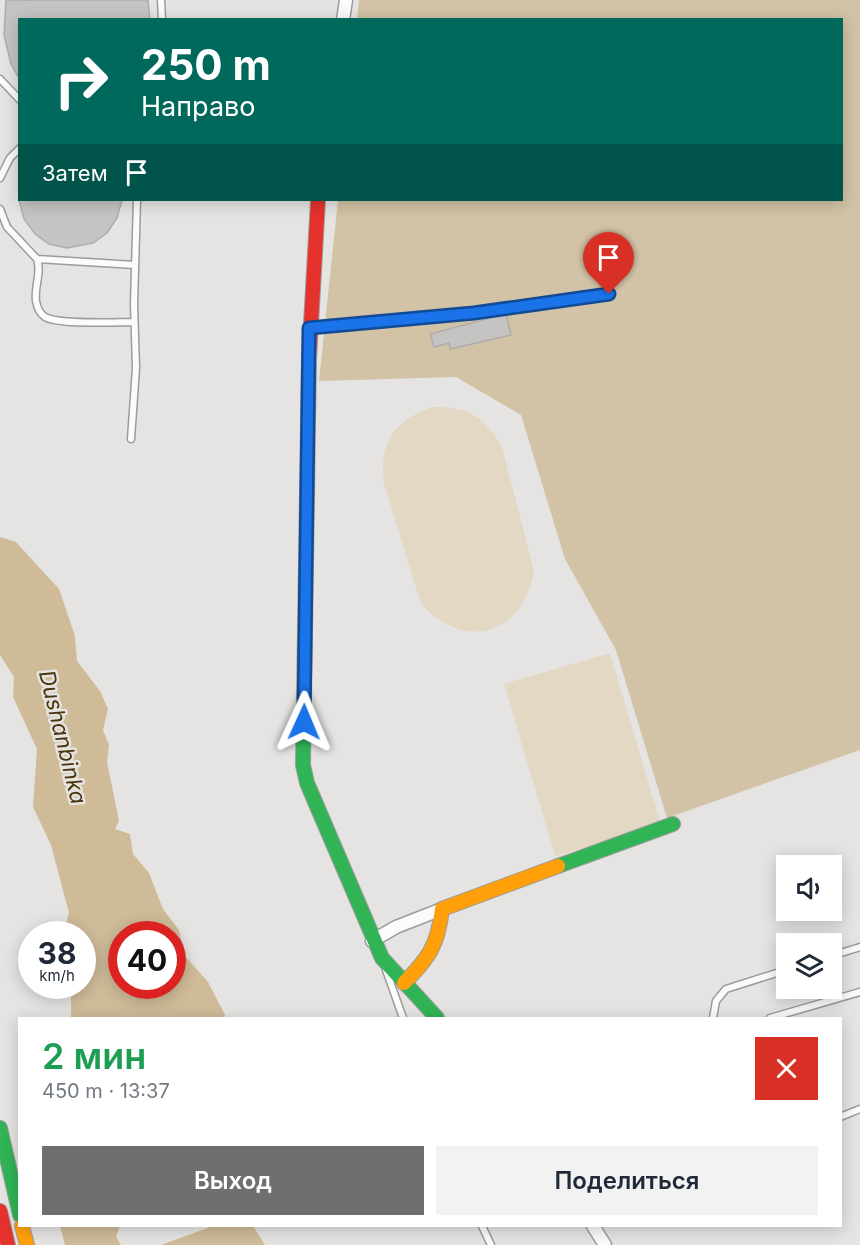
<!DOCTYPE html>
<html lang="ru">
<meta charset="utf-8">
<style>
:root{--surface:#fff;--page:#f2f2f3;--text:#1f2937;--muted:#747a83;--accent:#706f6e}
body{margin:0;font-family:Inter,sans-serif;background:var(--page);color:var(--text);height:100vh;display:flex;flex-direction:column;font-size:22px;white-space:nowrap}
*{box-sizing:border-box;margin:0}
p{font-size:20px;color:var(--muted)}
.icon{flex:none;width:33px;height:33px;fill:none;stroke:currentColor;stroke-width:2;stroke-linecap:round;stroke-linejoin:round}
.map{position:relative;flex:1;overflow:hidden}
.details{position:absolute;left:18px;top:1017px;width:824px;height:210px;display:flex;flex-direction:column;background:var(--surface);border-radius:0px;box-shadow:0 3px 15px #0003}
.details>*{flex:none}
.top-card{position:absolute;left:18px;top:18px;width:825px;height:183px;border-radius:0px;box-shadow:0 3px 15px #0003;background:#00695c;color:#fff;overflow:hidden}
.buttons{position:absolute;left:776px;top:855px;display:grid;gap:12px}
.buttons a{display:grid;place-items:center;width:66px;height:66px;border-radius:0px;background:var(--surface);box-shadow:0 3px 15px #0003;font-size:30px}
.speed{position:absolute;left:18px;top:921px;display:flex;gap:12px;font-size:30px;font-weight:700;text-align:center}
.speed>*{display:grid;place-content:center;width:78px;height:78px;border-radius:50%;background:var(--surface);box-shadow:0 3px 15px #0003;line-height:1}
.speed small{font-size:15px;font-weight:400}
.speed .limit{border:9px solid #d22;background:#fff;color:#111}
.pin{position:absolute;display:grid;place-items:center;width:51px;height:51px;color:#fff;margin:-62px -26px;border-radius:50% 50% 50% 0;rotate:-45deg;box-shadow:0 0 6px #0007}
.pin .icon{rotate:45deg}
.me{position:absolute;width:66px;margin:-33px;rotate:1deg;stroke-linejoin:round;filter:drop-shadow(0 0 4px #0008)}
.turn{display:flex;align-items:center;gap:21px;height:126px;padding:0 24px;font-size:27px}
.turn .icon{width:78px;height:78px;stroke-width:2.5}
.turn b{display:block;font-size:42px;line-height:51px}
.then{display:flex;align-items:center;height:57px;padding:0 24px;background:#0003;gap:12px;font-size:22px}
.round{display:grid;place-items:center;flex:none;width:63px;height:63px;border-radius:0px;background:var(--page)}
.overview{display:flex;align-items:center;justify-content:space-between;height:102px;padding:0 24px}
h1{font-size:36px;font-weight:600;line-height:45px;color:#1e9e55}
.action{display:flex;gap:12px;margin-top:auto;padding:12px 24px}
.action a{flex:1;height:69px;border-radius:0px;background:var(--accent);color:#fff;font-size:24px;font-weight:600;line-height:69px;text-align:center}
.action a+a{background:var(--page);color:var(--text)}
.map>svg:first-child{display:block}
</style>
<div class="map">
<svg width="860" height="1245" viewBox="0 0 860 1245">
<rect width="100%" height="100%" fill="#e5e4e2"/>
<!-- green -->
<path fill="#e3d8c4" d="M 433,407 C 469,407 484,416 502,447 L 534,571 C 523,635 465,652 421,604 L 384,484 C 379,442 394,420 433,407 Z
M 610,653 L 661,825 L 555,856 L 504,684 Z"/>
<!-- forest -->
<path fill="#d2c2a6" d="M 359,0 L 860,0 L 860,750 L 667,818 L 616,650 L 565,559 L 521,415 L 456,377 L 319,381 L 338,200 L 842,200 L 842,20 L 357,19 Z"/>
<!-- water -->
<path fill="#cfbb98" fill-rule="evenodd" d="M 0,537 L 16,542 L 59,589 L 75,636 L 77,661 L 100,691 L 108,709 L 103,730 L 109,745 L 107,762 L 119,821 L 115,829 L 130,834 L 133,854 L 149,873 L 163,909 L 179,930 L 185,956 L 208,982 L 225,1015 L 224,1018 L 71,1018 L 71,986 L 82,986 L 82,934 L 63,934 L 69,913 L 51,845 L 33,807 L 37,749 L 13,697 L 14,677 L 0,655 ZM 122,934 L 172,934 L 172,986 L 122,986 Z
M 60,1226 L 120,1226 L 116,1237 L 121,1245 L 65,1245 Z
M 213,1226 L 253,1226 L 265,1245 L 161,1245 Z"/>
<!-- building -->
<path fill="#c5c4c2" stroke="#aeadac" stroke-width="1.5" d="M 6,0 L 148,0 L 150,20 L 20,20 L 20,80 L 11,64 L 4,35 Z
M 19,200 L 122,200 L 117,218 L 107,233 L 93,243 L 67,248 L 49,244 L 35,234 L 24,219 Z
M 506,314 L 511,335 L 450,349 L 449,343 L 434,347 L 430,334 L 487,319 L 487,317 Z"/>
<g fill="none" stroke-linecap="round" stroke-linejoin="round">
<!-- lane casing -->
<g stroke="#9d9c9a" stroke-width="9">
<path id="lane" d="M 161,0 L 162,20
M 0,79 L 20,100
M 0,178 L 10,158 L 20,148
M 0,209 L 7,227 L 37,259 C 42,272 34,287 36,301 C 37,307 39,313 45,317 C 60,325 114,322 134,322
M 37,259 L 135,265
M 310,328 L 474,313 L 609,294
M 131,439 L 136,368 L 134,304 L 137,200
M 831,956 L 860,947
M 386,970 L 403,1018
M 713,1018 L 716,1001 L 726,989 L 786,970
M 770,1018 L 860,992
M 840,1117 L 860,1109
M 482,1226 L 491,1245"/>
</g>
<!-- street casing -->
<g stroke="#9d9c9a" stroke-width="15">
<path id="street" d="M 343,20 L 346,0
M 372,941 L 396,927 L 442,909
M 593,1226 L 605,1245"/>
</g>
<!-- fast casing -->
<g stroke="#9d9c9a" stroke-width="16">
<path id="fast" d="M 309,359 L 303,765 L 307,783 L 382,958 L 437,1018
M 558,866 L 673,824
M 0,1128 L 20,1215"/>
</g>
<!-- slow casing -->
<g stroke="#9d9c9a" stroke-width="16">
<path id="slow" d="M 404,983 C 429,958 438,945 442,909 L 558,866
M 22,1226 L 27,1245"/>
</g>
<!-- jam casing -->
<g stroke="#9d9c9a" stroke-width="16">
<path id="jam" d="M 309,359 L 318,200
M 0,1211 L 8,1245"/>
</g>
<!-- lane -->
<use href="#lane" stroke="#fbfbfb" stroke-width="6"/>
<!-- street -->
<use href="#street" stroke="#fbfbfb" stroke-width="12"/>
<!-- fast -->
<use href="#fast" stroke="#30b455" stroke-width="14"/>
<!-- slow -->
<use href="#slow" stroke="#ff9f0a" stroke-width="14"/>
<!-- jam -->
<use href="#jam" stroke="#e5322d" stroke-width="14"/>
</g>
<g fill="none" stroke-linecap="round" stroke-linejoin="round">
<!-- route casing -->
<g stroke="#114b97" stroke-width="15">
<path id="route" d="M 304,722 L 309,328 L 474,313 L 609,294"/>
</g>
<!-- route -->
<use href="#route" stroke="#1a73e8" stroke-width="10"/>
</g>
<g text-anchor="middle" stroke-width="5" stroke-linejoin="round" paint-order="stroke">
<!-- water labels -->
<g font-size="22" font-style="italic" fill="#4a360d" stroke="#e6e4e1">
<text transform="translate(63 737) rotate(76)" y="8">Dushanbinka</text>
</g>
</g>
</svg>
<div class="buttons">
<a><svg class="icon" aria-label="sound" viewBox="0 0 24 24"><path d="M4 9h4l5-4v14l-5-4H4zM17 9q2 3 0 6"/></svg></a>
<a><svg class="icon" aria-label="layers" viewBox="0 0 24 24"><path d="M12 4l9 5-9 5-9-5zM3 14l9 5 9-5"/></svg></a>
</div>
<div class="speed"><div>38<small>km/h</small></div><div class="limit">40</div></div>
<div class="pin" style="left:609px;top:294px;background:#d93025"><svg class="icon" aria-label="arrive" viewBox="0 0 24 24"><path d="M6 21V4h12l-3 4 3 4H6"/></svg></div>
<svg class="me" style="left:304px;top:722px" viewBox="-20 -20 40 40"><path d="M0-17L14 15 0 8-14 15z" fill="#1a73e8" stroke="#fff" stroke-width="4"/></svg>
<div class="top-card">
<div class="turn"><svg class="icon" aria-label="right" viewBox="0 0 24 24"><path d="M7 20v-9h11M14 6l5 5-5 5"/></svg><div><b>250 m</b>Направо</div></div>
<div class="then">Затем<svg class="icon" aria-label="arrive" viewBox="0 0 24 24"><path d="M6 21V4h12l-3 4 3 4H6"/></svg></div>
</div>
<section class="details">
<div class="overview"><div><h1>2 мин</h1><p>450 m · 13:37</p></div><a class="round" style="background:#d93025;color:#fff"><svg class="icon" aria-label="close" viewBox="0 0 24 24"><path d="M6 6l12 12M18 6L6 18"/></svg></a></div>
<div class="action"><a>Выход</a><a>Поделиться</a></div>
</section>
</div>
